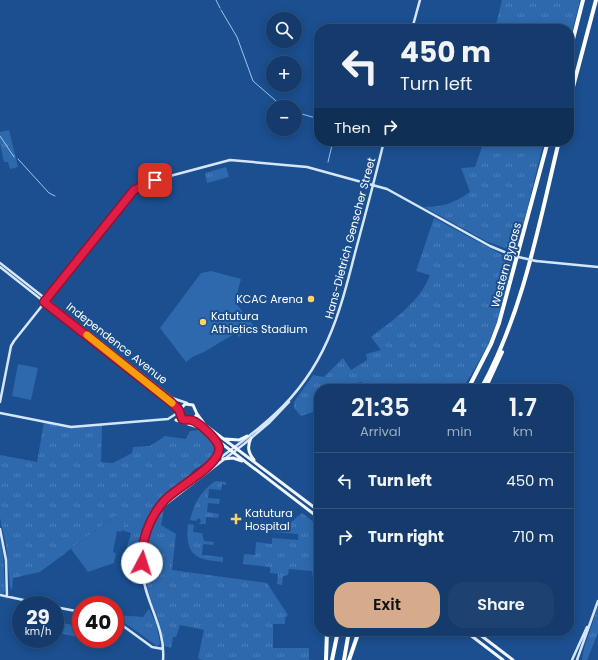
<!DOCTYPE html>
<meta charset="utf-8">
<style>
:root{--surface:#143b6b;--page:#1d4271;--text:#f1f3f6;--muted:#9dadc1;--line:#33557e;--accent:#d6ab8b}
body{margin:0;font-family:Poppins,sans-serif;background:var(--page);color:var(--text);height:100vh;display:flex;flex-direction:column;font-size:15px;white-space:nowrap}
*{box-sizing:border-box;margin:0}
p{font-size:13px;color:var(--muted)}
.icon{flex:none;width:22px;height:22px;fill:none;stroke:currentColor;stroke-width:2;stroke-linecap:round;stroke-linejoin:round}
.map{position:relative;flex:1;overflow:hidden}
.drawer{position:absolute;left:314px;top:384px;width:260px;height:252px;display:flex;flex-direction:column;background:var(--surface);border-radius:16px;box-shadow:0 2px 10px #0003,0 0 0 1px var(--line)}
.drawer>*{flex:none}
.guide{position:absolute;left:314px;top:24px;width:260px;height:122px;border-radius:16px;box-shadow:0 2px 10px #0003,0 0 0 1px var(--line);background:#143b6b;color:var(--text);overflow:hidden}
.fabs{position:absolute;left:266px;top:12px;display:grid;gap:8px}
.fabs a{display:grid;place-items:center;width:36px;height:36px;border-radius:50%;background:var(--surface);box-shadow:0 2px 10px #0003,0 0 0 1px var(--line);font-size:20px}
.speed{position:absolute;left:12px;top:596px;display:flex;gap:8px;font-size:20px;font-weight:700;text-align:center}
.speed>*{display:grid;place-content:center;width:52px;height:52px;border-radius:50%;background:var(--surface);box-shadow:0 2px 10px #0003,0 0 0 1px var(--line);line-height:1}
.speed small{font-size:10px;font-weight:400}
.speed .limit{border:6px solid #d22;background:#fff;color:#111}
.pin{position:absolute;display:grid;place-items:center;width:34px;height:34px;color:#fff;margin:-17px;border-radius:8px;box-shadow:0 2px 6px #0006}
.me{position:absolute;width:44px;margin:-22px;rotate:5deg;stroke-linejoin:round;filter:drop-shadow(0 0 3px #0008)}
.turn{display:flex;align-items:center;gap:14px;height:84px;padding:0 20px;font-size:18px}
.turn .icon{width:52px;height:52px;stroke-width:2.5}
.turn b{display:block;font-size:28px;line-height:34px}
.then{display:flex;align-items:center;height:38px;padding:0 20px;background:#0003;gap:8px;font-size:15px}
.eta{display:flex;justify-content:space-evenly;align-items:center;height:68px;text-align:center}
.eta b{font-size:24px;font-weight:600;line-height:28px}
.button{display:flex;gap:8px;margin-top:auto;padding:8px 20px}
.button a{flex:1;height:46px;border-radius:16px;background:var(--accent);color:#111;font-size:16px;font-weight:600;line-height:46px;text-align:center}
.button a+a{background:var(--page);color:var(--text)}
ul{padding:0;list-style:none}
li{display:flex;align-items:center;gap:12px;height:56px;padding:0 20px;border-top:1px solid var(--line)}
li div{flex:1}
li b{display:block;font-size:15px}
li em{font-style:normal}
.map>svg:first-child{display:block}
</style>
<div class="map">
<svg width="598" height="660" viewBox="0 0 598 660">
<defs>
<pattern id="grass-tufts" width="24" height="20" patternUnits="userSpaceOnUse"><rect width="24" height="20" fill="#2e69ad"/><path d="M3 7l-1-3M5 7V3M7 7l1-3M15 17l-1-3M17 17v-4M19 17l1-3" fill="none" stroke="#4d80b9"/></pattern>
</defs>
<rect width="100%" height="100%" fill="#1b4f8f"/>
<!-- grass -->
<path fill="url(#grass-tufts)" d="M 502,0 L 580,0 L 569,44 L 569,29 L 495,29 Z
M 9,130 L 18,167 L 10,169 L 8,162 L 4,162 L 0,144 L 0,132 Z
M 484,141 L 544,141 L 517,250 L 515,252 L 486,241 L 424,207 C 443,207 454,203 470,192 L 461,168 L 475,167 Z
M 226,167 L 229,177 L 207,183 L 205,173 Z
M 434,218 L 514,261 C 507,287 501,315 490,340 C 482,358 472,373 462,389 L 368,389 L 366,385 L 361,382 L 351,385 L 348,389 L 319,389 L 319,410 L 301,416 L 294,408 L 294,402 L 313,375 L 324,377 L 343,358 L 351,370 L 367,360 L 366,354 L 381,350 L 371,337 C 393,320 420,302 430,275 L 416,271 Z
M 44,422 L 67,427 L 102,425 L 101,462 L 113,463 L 132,453 L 133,447 L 150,446 L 165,436 L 186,439 L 190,431 L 199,430 L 217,447 C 220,465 196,462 190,475 L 160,501 L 152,512 L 142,543 L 140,573 L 132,574 L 121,560 L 124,559 L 131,533 L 121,530 L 123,525 L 115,516 L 40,572 L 13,578 L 12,590 L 10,587 L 6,545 L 0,518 L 0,455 L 37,462 Z
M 216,481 L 226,482 L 226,485 L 222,484 L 221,490 L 209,489 L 208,498 L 220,499 L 219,504 L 208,503 L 207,512 L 219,514 L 218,518 L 206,517 L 206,524 L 199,524 L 201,521 L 199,518 L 196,521 L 190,520 C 193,505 202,489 216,481 Z
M 164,510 L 161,525 L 176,534 L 172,570 L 267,583 L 288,615 L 285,618 L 285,624 L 273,624 L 273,648 L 309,648 L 309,660 L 202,660 L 198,658 L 204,630 L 180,625 L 176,637 L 173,637 L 171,648 L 164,646 C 162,624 152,607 147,586 C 140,562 146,529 164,510 Z
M 302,513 L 319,526 L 319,584 L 314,584 L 312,571 L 289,569 L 288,575 L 283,576 L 282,585 L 277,584 L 278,574 L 270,573 L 270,567 L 243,564 L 244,554 L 255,555 L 256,542 L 272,544 L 272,538 L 298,540 L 298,534 L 273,532 L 274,527 L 290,523 Z
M 188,524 L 194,525 L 193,532 L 202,533 L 204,541 L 214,542 L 213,545 L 203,544 L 202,555 L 223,557 L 223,562 C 194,560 185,554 188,524 Z
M 0,539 L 3,554 L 5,591 L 3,594 L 0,593 Z
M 598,607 L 598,633 L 587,660 L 582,660 L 584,648 Z
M 149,609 L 156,623 L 160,644 L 157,646 L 122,621 L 115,618 L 115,615 L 143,617 Z
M 55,621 L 81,627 L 81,638 L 55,632 Z"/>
<!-- pitch -->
<path fill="#2e69ad" d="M 211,271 L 241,279 L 235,302 L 254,326 L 239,337 L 236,333 L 204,352 L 194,356 L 186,362 L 160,328 L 201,273 Z
M 18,364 L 38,368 L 31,400 L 12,396 Z
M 115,516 L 123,525 L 121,532 L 117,531 L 113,552 L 116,553 L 114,563 L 88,572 L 71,549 Z"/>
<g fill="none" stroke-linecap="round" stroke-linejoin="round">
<!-- stream -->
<path stroke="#9cc4f0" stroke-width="1" d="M 216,0 L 220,8
M 221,10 L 237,37 L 253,81 L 283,107
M 295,112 L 319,119
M 0,136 L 14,157
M 18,159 L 49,193 L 55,196
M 328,162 L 333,141"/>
<!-- secondary -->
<path stroke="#d6e6fa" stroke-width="2.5" d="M 412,29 L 420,0
M 536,261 L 598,267
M 0,263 L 172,398 L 187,403
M 0,267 L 156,390 L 179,411
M 0,402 L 11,346 L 14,341 L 134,190 L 155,180 L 230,160 L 307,167 L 387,189 L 490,246 L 514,256
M 0,413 L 71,427 L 168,419 L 179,412
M 0,529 L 6,560 L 7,597
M 147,535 L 155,517 L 166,504 L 244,444 L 270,422 L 289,402
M 0,595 L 47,605
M 55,607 L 81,612
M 115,620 L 152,647 L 163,649
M 163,660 C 166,627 144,601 142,569 C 138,514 169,495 209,466 C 231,450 255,433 275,414 C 325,368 339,316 355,253 C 365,216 375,178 384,141
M 572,660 L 587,627
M 577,660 L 598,601"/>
<!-- primary -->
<path stroke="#f0f6ff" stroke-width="3" d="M 197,414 L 194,419 L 186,421 L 181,417 L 179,411 L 185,404 L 193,405 L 197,414 L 205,425 L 319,511
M 176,420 L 198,427
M 191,420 L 319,518
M 251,438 C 247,447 248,452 254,460
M 225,439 L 239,440 L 247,436
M 223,459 L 233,458 L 242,461
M 213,463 L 219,451 L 215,439
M 465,631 L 503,660
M 475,631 L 513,660"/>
<!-- highway -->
<path stroke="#fff" stroke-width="4" d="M 569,55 L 583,0
M 569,102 L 596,0
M 468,389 L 491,344 L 499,323 L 548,141
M 481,389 C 523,313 539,224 559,141
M 485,389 L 502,352
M 326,660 L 327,631
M 332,660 L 338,631
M 344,660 L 349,631
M 349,660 L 359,631"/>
<!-- secondary-bridge -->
<path stroke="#d6e6fa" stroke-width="2.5" d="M 514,256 L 536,261"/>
</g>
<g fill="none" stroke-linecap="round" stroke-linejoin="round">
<!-- route casing -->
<g stroke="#92132f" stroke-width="10">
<path id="route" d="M 142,563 C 141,541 149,518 164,501 C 175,488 222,465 219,447 C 217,439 199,422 191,420 C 187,419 186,421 182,419 L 179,410 L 171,402 L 44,302 L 134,190 L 155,180"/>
</g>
<!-- route -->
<use href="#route" stroke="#e11d48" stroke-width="7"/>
<!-- slow -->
<path stroke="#f59e0b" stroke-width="7" d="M 87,335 L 172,403"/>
</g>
<!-- markers -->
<g fill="#ffd166" stroke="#1b4f8f" stroke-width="1.5">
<circle cx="311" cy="299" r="4"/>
<circle cx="203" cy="322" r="4"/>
<path d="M234 513h4v4h4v4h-4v4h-4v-4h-4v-4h4z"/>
</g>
<g text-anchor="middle" stroke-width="4" stroke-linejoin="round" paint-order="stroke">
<!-- street labels -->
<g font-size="11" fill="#fff" stroke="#1b4f8f">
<text transform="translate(350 238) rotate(-75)" y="4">Hans-Dietrich Genscher Street</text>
<text transform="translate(506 265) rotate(-75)" y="4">Western Bypass</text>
<text transform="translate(117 343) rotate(38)" y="4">Independence Avenue</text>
</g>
<!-- poi labels -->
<g font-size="11" fill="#fff" stroke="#1b4f8f" text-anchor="start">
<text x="303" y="303" text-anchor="end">KCAC Arena</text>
<text x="211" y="320">Katutura<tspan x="211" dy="13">Athletics Stadium</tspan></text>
<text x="245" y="517">Katutura<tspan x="245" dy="13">Hospital</tspan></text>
</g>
</g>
</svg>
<div class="fabs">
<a><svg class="icon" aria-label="search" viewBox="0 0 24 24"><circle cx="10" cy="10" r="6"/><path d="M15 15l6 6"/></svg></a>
<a>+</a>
<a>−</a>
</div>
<div class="speed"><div>29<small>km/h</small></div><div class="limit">40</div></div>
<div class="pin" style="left:155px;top:180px;background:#d93025"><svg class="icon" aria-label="arrive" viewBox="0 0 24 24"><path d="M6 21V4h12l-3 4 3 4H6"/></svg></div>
<svg class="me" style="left:142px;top:563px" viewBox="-20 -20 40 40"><circle r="19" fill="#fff"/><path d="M0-13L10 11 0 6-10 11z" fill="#e11d48"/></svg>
<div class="guide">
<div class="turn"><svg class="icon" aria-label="left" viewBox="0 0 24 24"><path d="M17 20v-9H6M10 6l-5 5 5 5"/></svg><div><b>450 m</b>Turn left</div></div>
<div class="then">Then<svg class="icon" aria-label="right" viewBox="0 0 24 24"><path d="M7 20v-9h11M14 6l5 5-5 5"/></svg></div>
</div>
<section class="drawer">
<div class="eta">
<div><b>21:35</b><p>Arrival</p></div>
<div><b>4</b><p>min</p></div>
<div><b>1.7</b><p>km</p></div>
</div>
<ul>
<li><svg class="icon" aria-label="left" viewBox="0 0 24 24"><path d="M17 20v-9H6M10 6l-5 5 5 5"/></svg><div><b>Turn left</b></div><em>450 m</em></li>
<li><svg class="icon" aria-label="right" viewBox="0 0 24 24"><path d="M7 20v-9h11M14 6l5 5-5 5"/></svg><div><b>Turn right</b></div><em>710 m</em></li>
</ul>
<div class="button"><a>Exit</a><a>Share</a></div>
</section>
</div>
